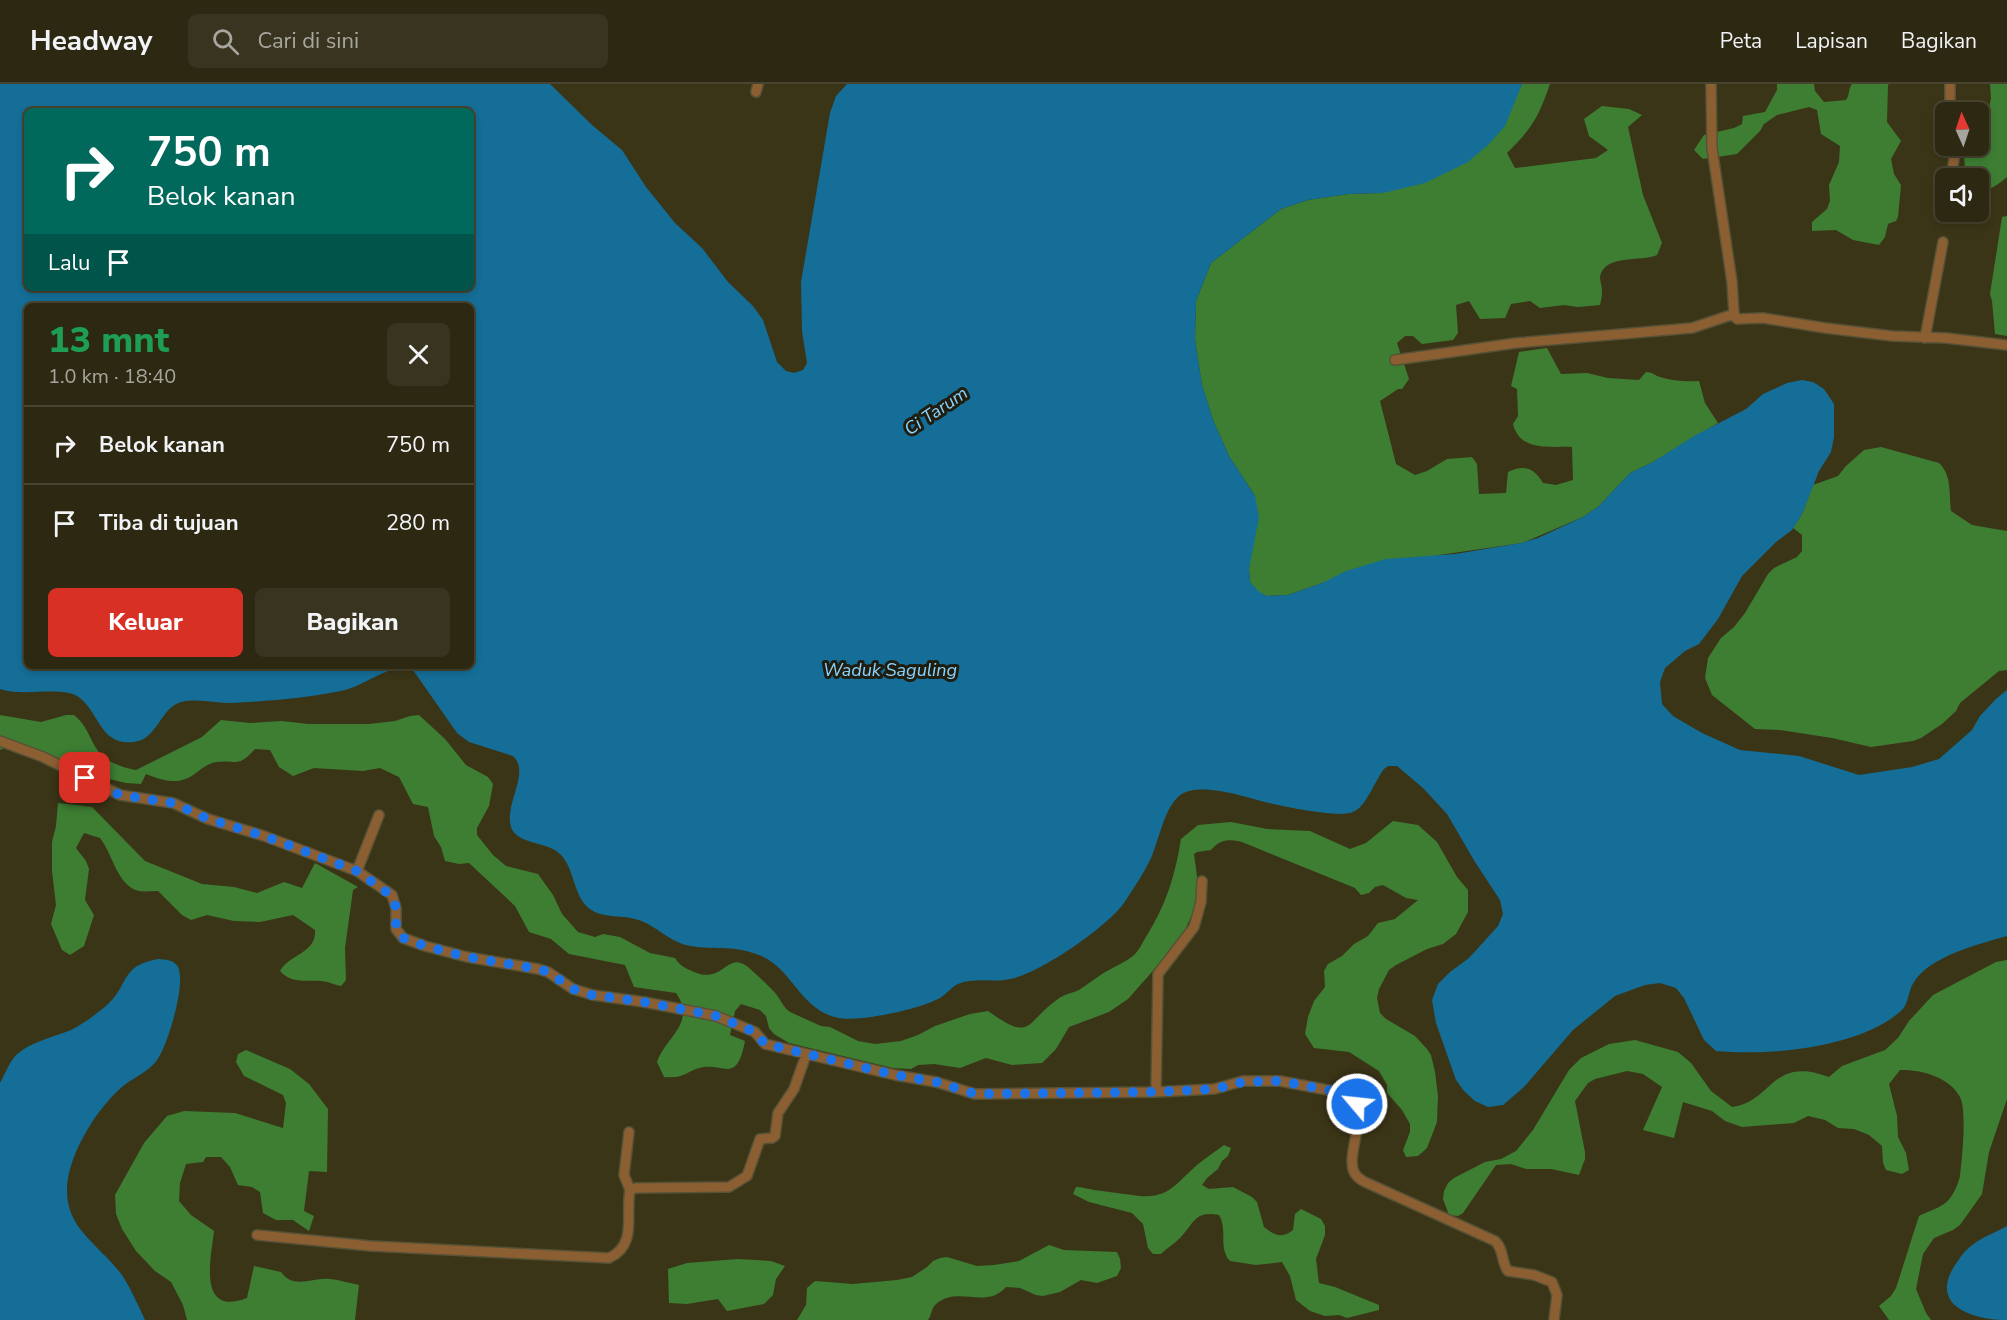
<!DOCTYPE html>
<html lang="id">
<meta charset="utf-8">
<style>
:root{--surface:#2c2811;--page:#38341f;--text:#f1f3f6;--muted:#a6a69f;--line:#484431;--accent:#d93025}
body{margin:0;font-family:"Nunito Sans",sans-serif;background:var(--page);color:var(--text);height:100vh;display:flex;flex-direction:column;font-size:22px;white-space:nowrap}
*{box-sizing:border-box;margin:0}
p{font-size:20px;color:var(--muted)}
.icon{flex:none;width:33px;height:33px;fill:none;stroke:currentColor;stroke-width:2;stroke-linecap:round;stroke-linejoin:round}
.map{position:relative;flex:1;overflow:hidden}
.sheet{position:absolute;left:24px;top:219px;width:450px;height:366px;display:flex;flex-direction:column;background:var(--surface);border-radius:9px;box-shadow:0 3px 9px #0003,0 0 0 2px var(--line)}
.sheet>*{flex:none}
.hud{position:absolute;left:24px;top:24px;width:450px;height:183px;border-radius:9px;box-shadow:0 3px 9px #0003,0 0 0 2px var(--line);background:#00695c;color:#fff;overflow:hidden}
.needle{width:39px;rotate:357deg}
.buttons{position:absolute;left:1935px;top:18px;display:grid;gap:12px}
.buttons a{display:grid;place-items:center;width:54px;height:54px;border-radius:9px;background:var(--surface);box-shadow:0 3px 9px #0003,0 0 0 2px var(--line);font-size:30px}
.pin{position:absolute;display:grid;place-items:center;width:51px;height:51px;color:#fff;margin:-26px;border-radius:12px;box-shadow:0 3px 9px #0006}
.me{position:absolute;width:66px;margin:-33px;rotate:298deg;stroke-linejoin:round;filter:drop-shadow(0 0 4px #0008)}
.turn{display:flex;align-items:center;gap:21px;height:126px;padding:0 24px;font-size:27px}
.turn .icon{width:78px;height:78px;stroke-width:2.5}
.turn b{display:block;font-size:42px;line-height:51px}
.then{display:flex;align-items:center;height:57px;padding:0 24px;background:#0003;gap:12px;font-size:22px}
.round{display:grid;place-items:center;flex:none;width:63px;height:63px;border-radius:9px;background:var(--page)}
.summary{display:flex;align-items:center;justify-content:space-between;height:102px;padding:0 24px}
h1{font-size:36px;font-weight:800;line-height:45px;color:#1e9e55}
.primary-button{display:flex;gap:12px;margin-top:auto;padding:12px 24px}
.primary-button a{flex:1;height:69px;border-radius:9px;background:var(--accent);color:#fff;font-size:24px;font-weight:800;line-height:69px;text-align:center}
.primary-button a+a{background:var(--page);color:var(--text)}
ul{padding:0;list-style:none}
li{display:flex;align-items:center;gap:18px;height:78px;padding:0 24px;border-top:2px solid var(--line)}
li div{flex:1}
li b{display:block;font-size:22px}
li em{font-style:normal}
header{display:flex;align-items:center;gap:36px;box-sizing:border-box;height:84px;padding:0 30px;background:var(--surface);border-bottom:2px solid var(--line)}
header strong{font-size:28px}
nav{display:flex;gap:33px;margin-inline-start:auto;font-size:21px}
.search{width:420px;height:54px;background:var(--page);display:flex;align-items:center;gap:15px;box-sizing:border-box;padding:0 21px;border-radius:9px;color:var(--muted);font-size:22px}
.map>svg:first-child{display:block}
</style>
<header>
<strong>Headway</strong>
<div class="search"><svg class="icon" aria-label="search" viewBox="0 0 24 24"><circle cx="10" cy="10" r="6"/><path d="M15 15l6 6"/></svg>Cari di sini</div>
<nav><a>Peta</a><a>Lapisan</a><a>Bagikan</a></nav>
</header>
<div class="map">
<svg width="2007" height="1236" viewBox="0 0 2007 1236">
<rect width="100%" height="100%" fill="#3b3517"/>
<!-- forest -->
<path fill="#3d7e33" d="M 1522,0 L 1550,0 C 1538,34 1533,43 1507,69 L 1515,84 L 1596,74 L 1608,66 L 1589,52 L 1584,35 L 1602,22 L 1629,25 L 1642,31 L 1628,43 L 1643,111 L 1662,159 L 1657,171 C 1641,178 1604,170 1600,193 C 1600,198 1602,202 1602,207 C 1602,212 1601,217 1600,221 L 1578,223 L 1564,221 L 1540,224 L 1530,217 L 1511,220 L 1505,234 L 1480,235 L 1469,217 L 1456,221 L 1458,249 L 1453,256 L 1422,260 L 1413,252 L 1405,252 L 1397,259 L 1409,295 L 1402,305 L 1398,305 L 1380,317 L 1396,380 L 1415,391 L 1427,387 L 1447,375 L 1472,373 L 1477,380 L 1479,410 L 1506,409 L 1508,388 C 1524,380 1534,384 1543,399 L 1556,401 L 1573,396 L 1572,363 C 1549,362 1520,368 1513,340 L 1518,332 L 1517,305 L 1511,302 L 1519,268 L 1547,264 L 1561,290 L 1587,289 L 1608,294 L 1639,296 L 1646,288 C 1652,288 1654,291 1660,293 C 1673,297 1686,298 1699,297 L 1705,319 L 1718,339 L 1653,378 L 1630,389 L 1599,422 L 1583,433 L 1522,459 L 1439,471 L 1322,499 L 1288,511 L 1267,512 L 1258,508 L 1250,498 L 1249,485 L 1255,412 L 1229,372 L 1213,336 L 1202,301 L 1195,256 L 1196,217 L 1211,179 L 1281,125 L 1308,116 L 1348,110 L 1383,109 L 1519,6 Z
M 1777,0 L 1814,0 L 1815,7 L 1824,18 L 1846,16 C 1850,11 1848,5 1852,0 L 1889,0 L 1888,1 L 1887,38 L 1901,57 L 1891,75 L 1894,90 L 1901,101 L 1898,133 L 1896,137 L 1888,140 L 1885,153 L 1879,161 L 1853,156 L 1836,146 L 1812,147 L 1812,138 L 1827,125 L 1830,117 L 1829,101 L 1839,78 L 1840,62 L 1821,50 L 1817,26 L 1809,23 L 1777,31 L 1764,40 L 1760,47 L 1737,70 L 1703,75 L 1694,66 L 1704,51 L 1734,44 L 1742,40 L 1743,32 L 1765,28 L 1777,6 Z
M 1990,0 L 2007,0 L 2007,93 C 1997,101 1992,107 1979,104 L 1978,94 L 1966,94 L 1963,62 L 1978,62 L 1979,38 L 1987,34 L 1991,14 Z
M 2007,132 L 2007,252 L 1995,250 L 1992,217 L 1990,210 L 2002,133 Z
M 1881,363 L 1939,379 C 1952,391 1949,410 1951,427 L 1972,441 L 2007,447 L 2007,586 L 1999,587 L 1960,619 L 1956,627 L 1942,640 L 1921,654 L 1913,657 L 1871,663 L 1832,654 L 1780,646 L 1755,645 L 1712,611 L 1705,594 L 1708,574 L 1721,554 L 1734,543 L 1745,529 L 1768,490 L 1774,484 L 1797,473 L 1802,467 L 1802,451 L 1793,444 L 1802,430 L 1813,401 L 1838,392 L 1846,382 L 1864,366 Z
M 0,631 L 41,638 L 66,631 L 74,631 C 87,641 89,654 98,667 C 105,678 124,684 136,686 L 202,653 L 221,636 L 250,639 L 282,637 L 308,640 L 369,640 L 395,637 L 410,632 L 419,631 L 445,655 L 466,681 L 488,693 L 493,700 L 489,722 L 477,744 L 477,751 L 493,771 L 506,782 L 538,790 L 553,811 L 562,830 L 578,848 L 595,853 L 603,850 L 620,853 L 650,869 L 675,874 C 680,882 685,884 694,888 C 722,900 727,869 745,881 C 748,882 773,906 776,910 C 781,916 783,923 790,928 L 821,942 L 830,943 L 858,957 L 875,960 L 901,957 L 918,951 L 935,942 L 970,930 L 988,927 C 1033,959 1024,939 1058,915 C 1064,910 1073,909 1079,906 C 1087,901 1094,895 1102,890 C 1111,884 1124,879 1133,872 C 1139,867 1142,859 1146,853 C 1166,821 1175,792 1181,755 L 1198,741 L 1231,738 L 1267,745 L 1310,747 L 1350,765 L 1366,759 L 1393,737 L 1418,741 L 1437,758 L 1457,793 L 1468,806 L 1468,828 L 1456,850 L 1443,860 L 1427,865 L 1396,881 L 1389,886 L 1379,905 L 1377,914 L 1380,929 L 1386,935 L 1415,952 L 1427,965 L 1431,971 L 1435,988 L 1438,1012 L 1437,1038 L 1427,1064 L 1418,1072 L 1406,1073 L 1403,1066 L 1410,1048 L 1410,1040 L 1402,1026 L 1387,1009 L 1387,1001 L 1379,987 L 1349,968 L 1314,964 L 1305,950 L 1308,933 L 1314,917 L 1325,903 L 1324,887 L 1328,880 L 1342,872 L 1354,860 L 1368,852 L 1378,839 L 1395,835 L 1418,816 L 1406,814 L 1383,801 L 1375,803 L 1369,809 L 1361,811 L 1355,804 L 1242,758 C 1229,755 1220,755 1211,766 L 1197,768 L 1194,770 L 1199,807 L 1194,826 L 1181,855 L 1128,915 L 1109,928 L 1069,943 L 1056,965 L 1042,979 L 1012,981 L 986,974 L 960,984 L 934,980 L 918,981 L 911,985 L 893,984 L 789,959 L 774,950 L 769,944 L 766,932 L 760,926 L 741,920 L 735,927 L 730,951 L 745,957 C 736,1004 722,975 696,985 C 682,991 682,994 664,993 L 657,978 C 665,954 697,939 676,909 L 634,903 L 625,881 L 569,870 L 551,855 L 529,848 L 515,822 L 469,779 L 459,780 L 445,777 L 441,763 L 434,752 L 428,723 L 413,720 L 399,693 L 380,684 L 363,687 L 314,684 L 293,692 L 279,683 L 270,666 L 255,665 C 237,685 237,675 217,678 C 210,678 201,685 196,689 C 179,702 164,697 146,690 L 141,700 L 126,699 L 101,693 L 14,659 L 0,666 Z
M 58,719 L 92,723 L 145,777 L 202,800 L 234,803 L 257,809 L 284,798 L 302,804 L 315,779 L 358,803 L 353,806 L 345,864 L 346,896 L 341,902 C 334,901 328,897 321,897 C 306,896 291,900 280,887 C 290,870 317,869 315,846 L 293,831 L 260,838 L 234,837 L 207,831 L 191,836 L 182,831 L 158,807 C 152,807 145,808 139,807 C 117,802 113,770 100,754 L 84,749 L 76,764 L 86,777 L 89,785 L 85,816 L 94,831 L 84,862 L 70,871 L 62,866 L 51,840 L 56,821 L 52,787 L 52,758 L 56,742 Z
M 2007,876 L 2007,1015 L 1989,1068 L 1982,1110 L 1960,1141 L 1953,1146 L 1934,1154 L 1923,1170 L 1916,1205 L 1926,1229 L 1931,1236 L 1889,1236 L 1879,1222 L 1891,1212 L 1896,1204 L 1919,1132 C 1926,1128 1937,1125 1944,1120 C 1952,1115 1958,1101 1960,1092 C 1962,1077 1967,1026 1960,1013 C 1950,993 1920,985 1900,986 L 1889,1000 L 1897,1032 L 1898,1053 L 1906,1069 L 1909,1086 L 1902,1090 L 1886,1086 L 1883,1079 L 1882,1062 L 1869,1051 L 1854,1045 L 1838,1044 L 1825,1036 L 1808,1032 L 1794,1039 L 1742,1043 L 1725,1037 L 1712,1027 L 1683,1018 L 1674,1054 L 1643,1046 L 1662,1003 L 1643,990 L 1627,987 L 1595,995 L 1588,999 L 1575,1017 L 1585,1068 L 1585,1075 L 1579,1091 L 1551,1085 L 1526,1085 L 1511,1080 L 1496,1081 L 1463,1129 L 1458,1132 L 1449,1131 L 1443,1115 L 1444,1107 L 1448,1099 L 1454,1094 L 1485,1078 L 1501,1075 L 1516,1067 L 1533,1046 L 1569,986 L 1581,974 L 1609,960 L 1635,956 L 1678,968 L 1691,979 L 1711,1007 L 1732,1023 C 1773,1018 1771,971 1829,993 L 1842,982 L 1885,966 L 1898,954 L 1909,937 L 1933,911 L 1996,878 Z
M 246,966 L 290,985 L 309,1000 L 328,1025 L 327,1088 L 309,1087 L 304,1127 L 314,1132 L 309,1147 L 293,1136 L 276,1136 L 263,1129 L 260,1108 L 252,1103 L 238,1101 L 230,1083 L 221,1073 L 206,1073 L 203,1078 L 186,1080 L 180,1099 L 179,1117 L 191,1131 L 214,1147 C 211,1174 197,1233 247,1214 L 254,1182 L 281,1188 C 294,1206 312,1193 330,1195 C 340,1196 349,1199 359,1201 L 355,1236 L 187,1236 L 183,1221 L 171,1198 L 155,1187 L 136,1167 L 122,1145 L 116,1130 L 115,1111 L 144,1059 L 167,1032 L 184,1027 L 235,1029 L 283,1044 L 286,1019 L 283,1011 L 244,992 L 236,978 L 238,970 Z
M 1224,1061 L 1231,1064 L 1228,1072 L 1222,1077 L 1218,1085 L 1207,1094 L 1202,1101 L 1209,1105 L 1233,1103 L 1252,1113 L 1257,1118 L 1264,1143 C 1274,1151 1282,1155 1293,1146 L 1295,1130 L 1301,1125 L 1321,1135 L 1325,1142 L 1325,1151 L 1316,1175 L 1319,1199 L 1335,1203 L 1379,1221 L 1379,1226 L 1347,1234 L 1339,1231 L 1325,1232 L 1310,1227 L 1296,1216 L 1290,1192 L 1282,1178 L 1256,1181 L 1230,1177 C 1218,1164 1228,1146 1219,1131 C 1194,1126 1194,1140 1180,1154 C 1174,1160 1167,1164 1161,1170 L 1153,1170 L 1148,1164 L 1143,1140 L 1132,1129 L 1089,1118 L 1073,1110 L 1076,1103 C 1083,1103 1088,1105 1094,1106 C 1107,1108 1119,1109 1132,1111 C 1168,1117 1174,1101 1197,1081 C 1205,1074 1215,1068 1224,1061 Z
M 1049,1161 L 1064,1166 L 1117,1168 L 1120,1175 L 1121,1184 L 1117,1192 L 1097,1199 L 1081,1196 L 1060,1208 L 1043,1212 L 1036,1211 L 1020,1204 L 1006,1203 C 986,1226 958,1201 936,1220 C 931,1224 932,1231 928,1236 L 797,1236 L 806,1221 L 807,1204 L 815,1197 L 853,1200 L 897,1196 L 912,1193 L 927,1183 L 933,1177 L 940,1174 L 947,1173 L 977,1182 L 994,1181 L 1019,1177 Z
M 738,1175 L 771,1177 L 785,1182 L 776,1195 L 773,1211 L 764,1220 L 727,1227 L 718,1215 L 687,1220 L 669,1219 L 668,1185 L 687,1179 Z"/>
<!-- water -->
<path fill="#146e97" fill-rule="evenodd" d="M 0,0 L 550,0 L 592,41 L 622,66 L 646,103 L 675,139 L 702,164 L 728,198 L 753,222 L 763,236 L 777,278 L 786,287 L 794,289 L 803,286 L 807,279 L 802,247 L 801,198 L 830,29 L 836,12 L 847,0 L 1522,0 L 1505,42 L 1488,61 L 1468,78 L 1425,99 L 1383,109 L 1348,110 L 1308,116 L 1281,125 L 1211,179 L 1196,217 L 1195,256 L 1202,301 L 1213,336 L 1229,372 L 1255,412 L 1259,433 L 1249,485 L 1250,498 L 1258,507 L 1267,512 L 1288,511 L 1322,499 L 1346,487 L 1386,475 L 1455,470 L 1521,459 L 1538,454 L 1583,433 L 1599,422 L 1630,389 L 1653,378 L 1694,352 L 1746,325 L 1763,310 L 1787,299 L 1802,296 L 1813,298 L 1824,305 L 1834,320 L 1834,353 L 1831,368 L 1819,387 L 1802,430 L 1792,446 L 1776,458 L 1742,492 L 1718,535 L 1699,560 L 1685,567 L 1665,584 L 1660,598 L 1662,620 L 1673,632 L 1702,649 L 1740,666 L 1799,672 L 1859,691 L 1912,683 L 1939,675 L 1972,646 L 1980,632 L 1996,615 L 2007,606 L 2007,852 C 1979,860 1930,872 1914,898 C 1908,906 1909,920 1901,927 C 1859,964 1770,972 1716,967 L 1704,956 L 1684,914 L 1676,904 L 1660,899 L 1645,901 L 1615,912 L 1573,946 L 1524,1003 L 1503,1021 L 1488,1023 L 1475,1017 L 1464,1007 L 1456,996 L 1436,939 L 1432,916 L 1438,900 L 1450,888 L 1469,874 L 1498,842 L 1503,830 L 1500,816 L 1475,778 L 1447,730 L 1423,704 L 1397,682 L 1388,682 L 1384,685 C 1376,695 1366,722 1355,727 C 1347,731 1335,730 1326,729 C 1307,727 1288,723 1269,719 C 1248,714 1198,696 1179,712 C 1164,725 1159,756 1151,774 C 1144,789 1133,805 1124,819 C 1107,843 1039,890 1010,895 C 993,899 975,893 958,900 C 951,903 947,910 940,914 C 920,925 861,938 839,934 C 799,926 793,884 759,871 C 732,860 712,867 686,861 C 667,856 653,839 635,835 C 621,831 601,834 590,825 C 573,813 575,784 560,770 C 547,757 517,761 511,743 C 504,719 531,689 513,672 L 469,658 L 457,649 L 413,586 C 393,577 366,601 345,606 C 309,614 269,617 232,619 C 215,619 197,614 181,618 C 160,624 158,655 134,658 C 99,662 100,627 77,612 C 61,602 22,613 0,605 ZM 27,27 L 471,27 L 471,204 L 27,204 ZM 27,222 L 471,222 L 471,582 L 27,582 Z
M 158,875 C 165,876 174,875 178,883 C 186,900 169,955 160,971 C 152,987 135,992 122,1003 C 97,1024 67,1072 67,1106 C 66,1145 101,1162 122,1191 C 131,1205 138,1221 145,1236 L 0,1236 L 0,999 C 5,990 9,979 16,971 C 30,958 54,953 71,946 C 83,940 95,931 106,922 C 130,901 119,882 158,875 Z
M 2007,1142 L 2007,1236 C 1978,1236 1933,1225 1951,1188 C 1956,1179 1963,1168 1971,1162 C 1982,1153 1995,1149 2007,1142 Z"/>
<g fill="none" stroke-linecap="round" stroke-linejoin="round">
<!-- minor casing -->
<g stroke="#575236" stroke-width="12">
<path id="minor" d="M 1711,0 L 1712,64 L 1732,198 L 1734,230 L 1737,235 L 1763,234 L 1825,244 L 1892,252 L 1946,254 L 2007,261
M 1950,0 L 1950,20 L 1954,28
M 756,8 L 758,0
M 1951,94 L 1956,62
M 1925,254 L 1943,158
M 1395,276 L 1516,259 L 1692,244 L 1734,230
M 0,657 L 43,673 L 120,711 L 173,719 L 208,735 L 264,752 L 357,787 L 392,811 L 396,824 L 396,845 L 403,854 L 425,862 L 467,873 L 538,885 L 548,888 L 573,905 L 593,911 L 644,918 L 716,932 L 755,948 L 765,960 L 895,991 L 936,998 L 975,1010 L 1156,1008 L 1214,1005 L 1243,997 L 1280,997 L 1349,1010 C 1372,1024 1345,1069 1354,1088 C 1356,1092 1361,1096 1365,1098 L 1495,1157 C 1504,1165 1501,1178 1508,1187 L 1534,1191 L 1552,1198 L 1557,1211 L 1554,1236
M 357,787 L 379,731
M 1156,1008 L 1158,890 L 1194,843 L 1201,818 L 1202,797
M 629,1048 L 624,1091 L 630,1106
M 257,1151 L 371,1162 L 609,1174 C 638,1161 625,1130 630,1106 L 636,1104 L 729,1103 L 747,1092 L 760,1055 L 772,1054 L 775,1052 L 778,1029 L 794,1005 L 806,971"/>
</g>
<!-- minor -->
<use href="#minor" stroke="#8c5f33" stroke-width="9"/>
</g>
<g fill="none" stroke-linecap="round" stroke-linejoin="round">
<!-- route -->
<path stroke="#1a73e8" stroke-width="10" stroke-dasharray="0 18" d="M 85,694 L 120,711 L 173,719 L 208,735 L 264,752 L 357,787 L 392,812 L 396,824 L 396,845 L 403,854 L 425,862 L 467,873 L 538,885 L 548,888 L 573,905 L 592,911 L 644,918 L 716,932 L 755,948 L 765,960 L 895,991 L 936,998 L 975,1010 L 1156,1008 L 1214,1005 L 1243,998 L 1280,997 L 1349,1010 L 1354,1013 L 1357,1020"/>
</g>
<g text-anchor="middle" stroke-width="6" stroke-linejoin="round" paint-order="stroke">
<!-- water labels -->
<g font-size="18" font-style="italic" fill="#8bd4ff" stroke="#1f1d0f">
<text transform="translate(936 327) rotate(-34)" y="6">Ci Tarum</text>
<text x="890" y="592">Waduk Saguling</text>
</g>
</g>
</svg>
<div class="buttons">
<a><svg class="needle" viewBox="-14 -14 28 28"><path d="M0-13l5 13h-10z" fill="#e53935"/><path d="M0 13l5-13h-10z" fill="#a6a69f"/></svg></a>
<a><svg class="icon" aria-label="sound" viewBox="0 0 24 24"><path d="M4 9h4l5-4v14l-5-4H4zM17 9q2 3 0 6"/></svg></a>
</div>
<div class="pin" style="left:85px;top:694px;background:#d93025"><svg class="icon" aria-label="arrive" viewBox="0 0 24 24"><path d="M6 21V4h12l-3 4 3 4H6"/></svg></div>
<svg class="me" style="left:1357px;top:1020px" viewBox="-20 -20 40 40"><circle r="17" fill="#1a73e8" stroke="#fff" stroke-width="3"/><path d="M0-11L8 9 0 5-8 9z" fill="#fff"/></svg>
<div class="hud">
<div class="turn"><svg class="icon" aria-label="right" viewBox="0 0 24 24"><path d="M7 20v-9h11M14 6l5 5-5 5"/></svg><div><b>750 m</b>Belok kanan</div></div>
<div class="then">Lalu<svg class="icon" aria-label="arrive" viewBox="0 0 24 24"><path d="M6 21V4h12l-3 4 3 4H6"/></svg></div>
</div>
<section class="sheet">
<div class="summary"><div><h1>13 mnt</h1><p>1.0 km · 18:40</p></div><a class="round"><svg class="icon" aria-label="close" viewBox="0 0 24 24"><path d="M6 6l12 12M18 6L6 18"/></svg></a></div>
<ul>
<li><svg class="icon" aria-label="right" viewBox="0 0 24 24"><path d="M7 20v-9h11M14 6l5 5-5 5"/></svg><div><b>Belok kanan</b></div><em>750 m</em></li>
<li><svg class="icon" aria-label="arrive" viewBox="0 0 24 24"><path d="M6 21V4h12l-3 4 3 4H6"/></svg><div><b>Tiba di tujuan</b></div><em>280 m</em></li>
</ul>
<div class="primary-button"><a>Keluar</a><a>Bagikan</a></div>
</section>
</div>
